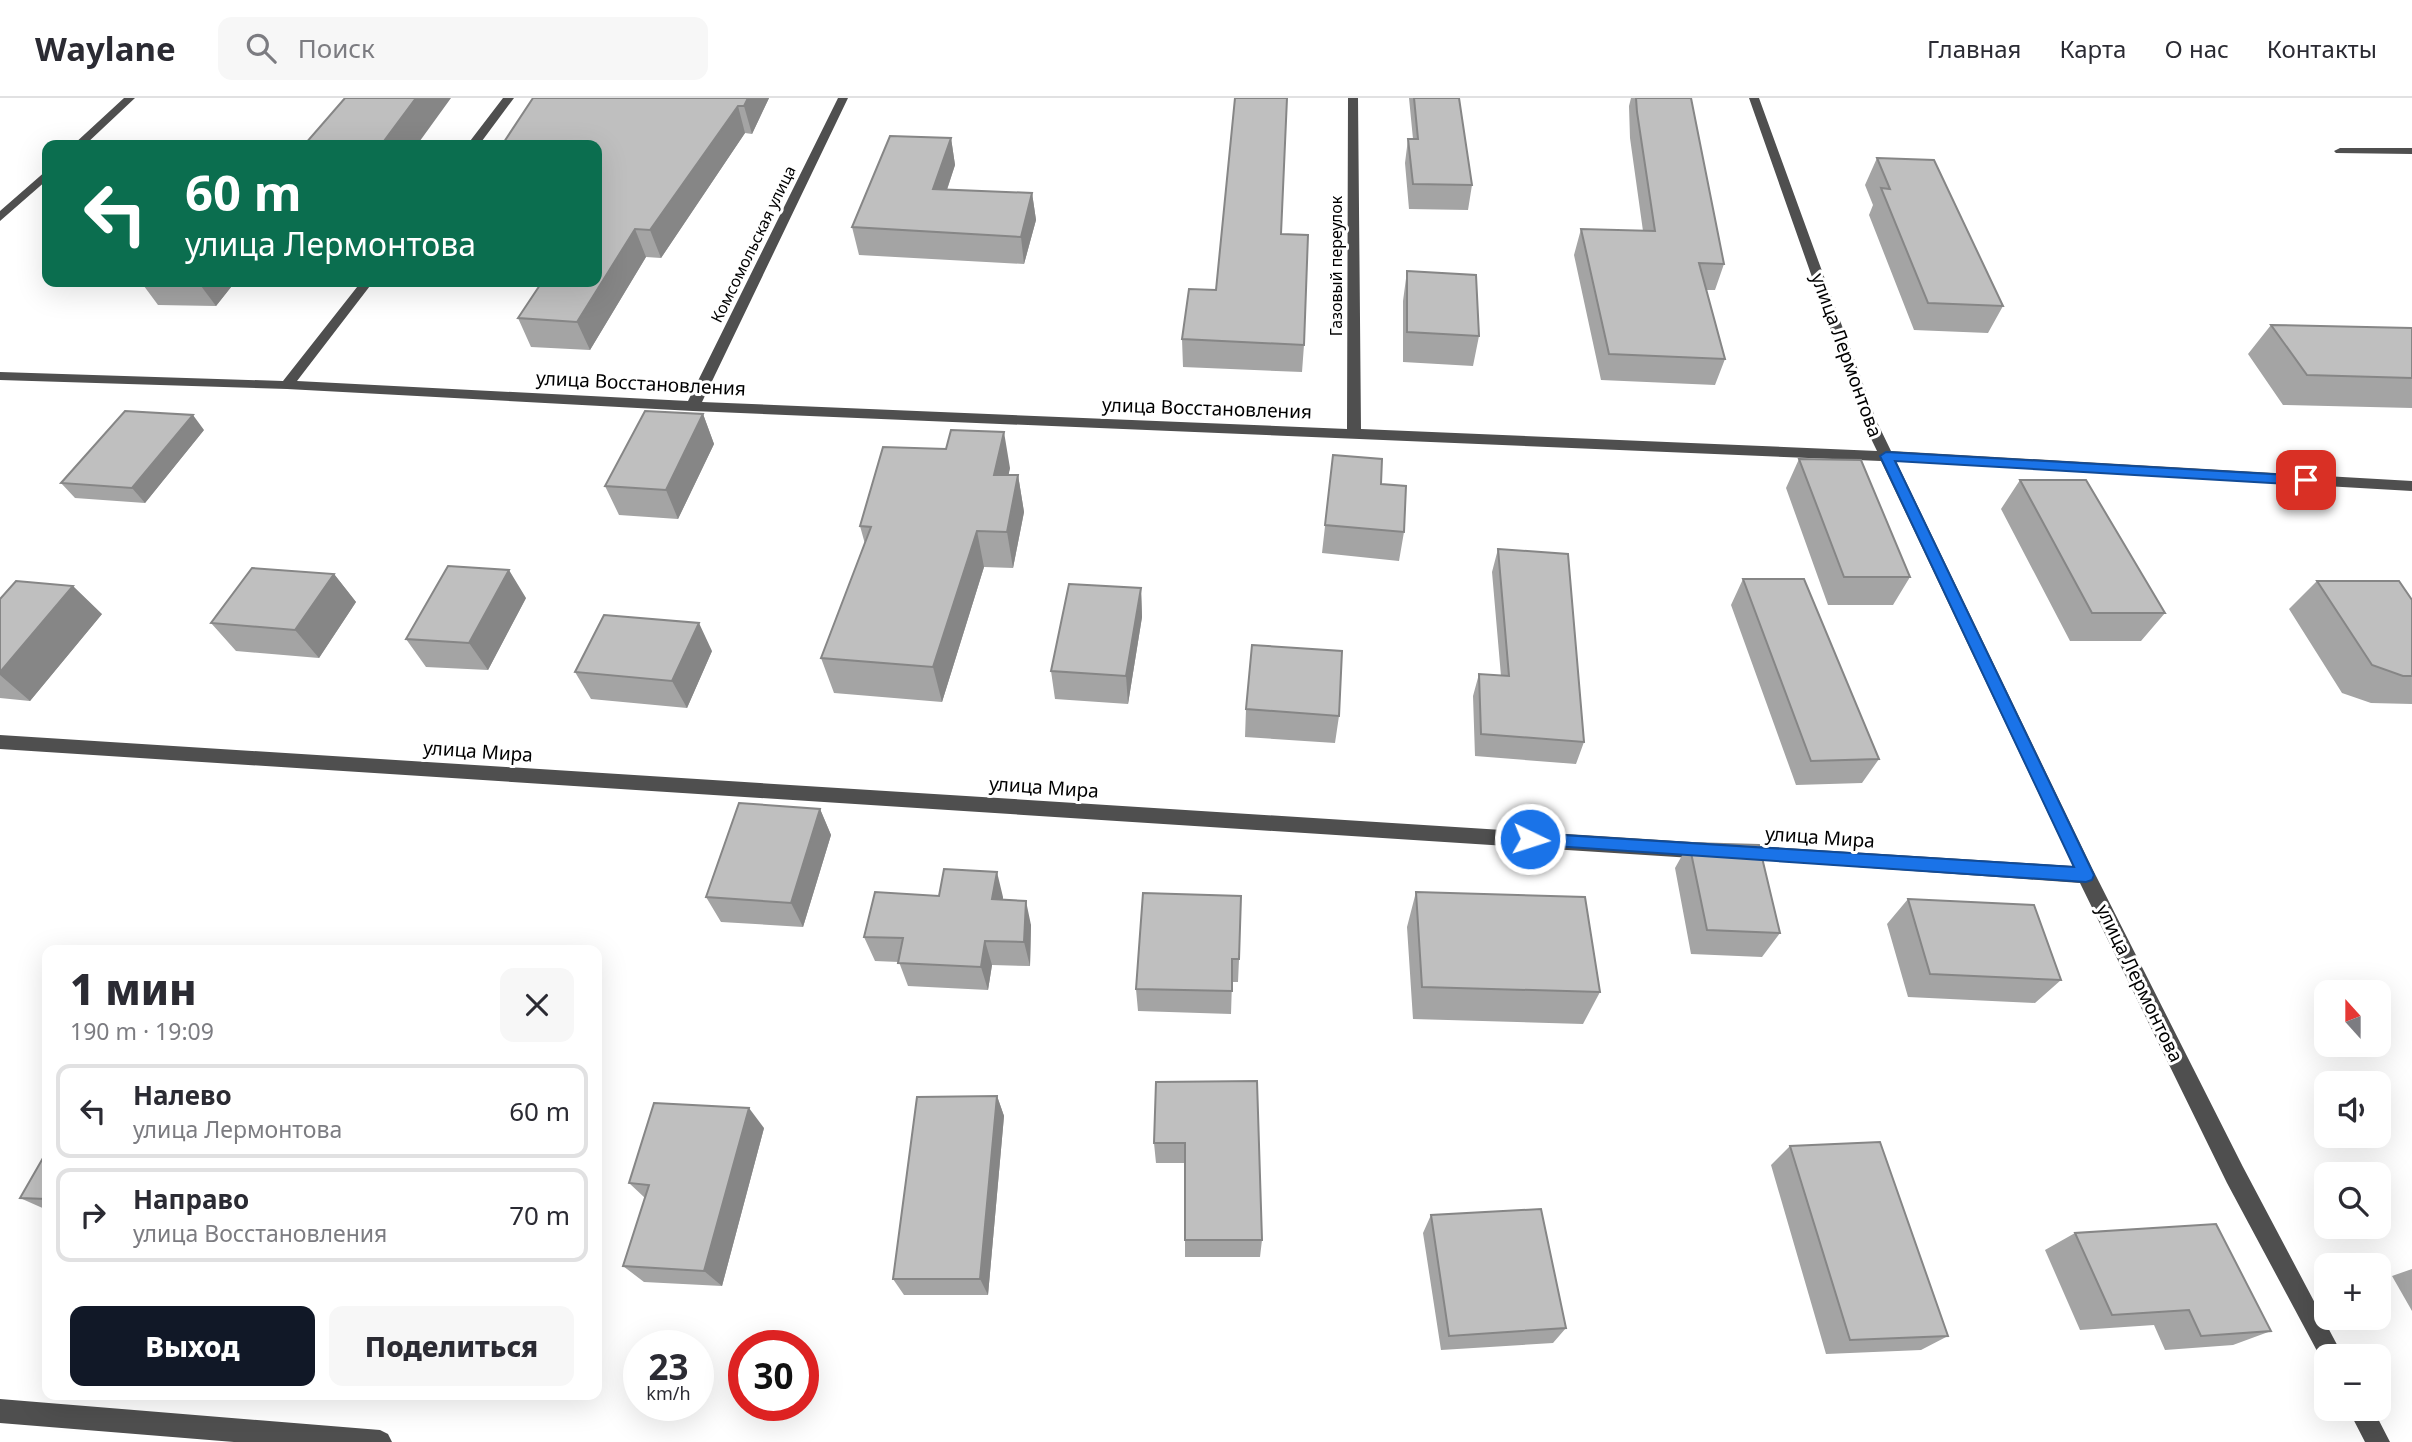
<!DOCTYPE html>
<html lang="ru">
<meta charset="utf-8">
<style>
:root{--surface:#fff;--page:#f7f7f7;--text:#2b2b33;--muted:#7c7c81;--line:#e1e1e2;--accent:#111827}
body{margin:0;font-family:"Noto Sans",sans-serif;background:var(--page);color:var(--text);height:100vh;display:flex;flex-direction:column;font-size:26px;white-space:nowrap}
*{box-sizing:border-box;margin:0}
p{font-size:23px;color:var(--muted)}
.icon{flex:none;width:38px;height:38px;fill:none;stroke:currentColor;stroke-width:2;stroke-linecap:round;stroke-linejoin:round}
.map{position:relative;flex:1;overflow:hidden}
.details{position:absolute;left:42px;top:847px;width:560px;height:455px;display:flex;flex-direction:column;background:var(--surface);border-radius:14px;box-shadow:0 7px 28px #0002}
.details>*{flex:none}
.top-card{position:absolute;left:42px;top:42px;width:560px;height:147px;border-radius:14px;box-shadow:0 7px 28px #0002;background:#0b6e4f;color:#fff;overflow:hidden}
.needle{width:46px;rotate:339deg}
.tools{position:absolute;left:2314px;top:882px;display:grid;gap:14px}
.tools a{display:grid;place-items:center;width:77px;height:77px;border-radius:14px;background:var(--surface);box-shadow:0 7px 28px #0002;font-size:35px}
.speed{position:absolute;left:623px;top:1232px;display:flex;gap:14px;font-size:35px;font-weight:700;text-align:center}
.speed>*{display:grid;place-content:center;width:91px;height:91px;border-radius:50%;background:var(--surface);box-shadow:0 7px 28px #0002;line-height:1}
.speed small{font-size:18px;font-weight:400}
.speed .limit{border:10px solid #d22;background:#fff;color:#111}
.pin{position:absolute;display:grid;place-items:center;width:60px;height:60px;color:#fff;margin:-30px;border-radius:14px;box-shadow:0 4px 10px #0006}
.me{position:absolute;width:77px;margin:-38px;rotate:94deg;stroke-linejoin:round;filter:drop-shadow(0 0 5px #0008)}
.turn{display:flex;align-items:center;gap:24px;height:147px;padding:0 28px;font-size:32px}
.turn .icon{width:91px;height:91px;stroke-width:2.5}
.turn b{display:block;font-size:49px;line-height:60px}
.round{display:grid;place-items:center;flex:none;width:74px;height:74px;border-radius:14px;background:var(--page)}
.head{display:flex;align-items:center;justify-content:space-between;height:119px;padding:0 28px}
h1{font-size:42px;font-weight:800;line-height:52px}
.primary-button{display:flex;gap:14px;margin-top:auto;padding:14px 28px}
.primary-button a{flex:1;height:80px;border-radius:14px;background:var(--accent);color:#fff;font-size:28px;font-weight:800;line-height:80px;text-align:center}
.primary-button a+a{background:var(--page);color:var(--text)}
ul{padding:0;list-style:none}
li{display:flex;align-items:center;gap:21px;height:94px;margin:0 14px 10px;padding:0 14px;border:4px solid var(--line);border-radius:14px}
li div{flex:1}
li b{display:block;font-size:26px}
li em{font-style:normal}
header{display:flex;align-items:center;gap:42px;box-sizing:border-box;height:98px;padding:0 35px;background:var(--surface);border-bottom:2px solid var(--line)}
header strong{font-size:33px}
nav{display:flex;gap:38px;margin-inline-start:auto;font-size:24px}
.search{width:490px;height:63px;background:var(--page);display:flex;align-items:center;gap:18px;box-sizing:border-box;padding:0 24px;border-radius:14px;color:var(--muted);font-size:26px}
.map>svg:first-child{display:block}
</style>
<header>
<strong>Waylane</strong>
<div class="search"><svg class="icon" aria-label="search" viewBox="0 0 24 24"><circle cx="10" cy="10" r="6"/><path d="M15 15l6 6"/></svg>Поиск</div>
<nav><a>Главная</a><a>Карта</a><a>О нас</a><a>Контакты</a></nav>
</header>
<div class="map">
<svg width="2412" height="1344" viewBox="0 0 2412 1344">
<rect width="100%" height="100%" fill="#fff"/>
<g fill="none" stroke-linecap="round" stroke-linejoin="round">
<!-- minor -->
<path fill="#4f4f4f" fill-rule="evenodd" d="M 124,0 L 135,0 L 85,47 L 73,47 Z
M 503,0 L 514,0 L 479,47 L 467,47 Z
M 838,0 L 848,0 L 702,304 L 1347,331 L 1348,0 L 1358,0 L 1361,331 L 1877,353 L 1863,324 L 1749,0 L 1759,0 L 1877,324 L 1891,353 L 2412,383 L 2412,393 L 1896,363 L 2093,772 L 2243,1069 L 2343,1258 L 2326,1258 L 2326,1267 L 2324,1266 L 2227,1085 L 2080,785 L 1733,760 L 1730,755 L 1733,750 L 1739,747 L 2073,768 L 1881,363 L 693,313 L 287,291 L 0,282 L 0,274 L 283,283 L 361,184 L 373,184 L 297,283 L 688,303 Z
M 2340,50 L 2412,50 L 2412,56 L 2336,55 L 2334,53 Z
M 47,72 L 47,82 L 0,123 L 0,113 Z
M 0,637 L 1708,745 L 1714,748 L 1717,753 L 1714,758 L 1708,761 L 0,651 Z
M 0,1301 L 380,1332 L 388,1336 L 392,1344 L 234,1344 L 0,1325 Z
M 2348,1311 L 2373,1311 L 2390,1344 L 2365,1344 Z"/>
</g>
<!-- wall -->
<path fill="#a4a4a4" d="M 533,0 L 769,0 L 752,36 L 745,35 L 661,160 L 646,159 L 590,252 L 531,249 L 518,220 L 597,184 Z
M 1409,0 L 1459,0 L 1472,87 L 1468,112 L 1409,111 L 1405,65 L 1408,41 L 1413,41 Z
M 1631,0 L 1691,0 L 1724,166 L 1715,192 L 1706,192 L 1725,261 L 1715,287 L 1601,282 L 1574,157 L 1581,131 L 1643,133 L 1630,40 L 1629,8 Z
M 951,40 L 955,67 L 947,92 L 1032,95 L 1036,122 L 1024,166 L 859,157 L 852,129 Z
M 1877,60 L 2003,208 L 1988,235 L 1914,232 L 1869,117 L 1873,107 L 1865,87 Z
M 1407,173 L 1479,238 L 1473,268 L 1403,264 L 1403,203 Z
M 141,184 L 235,184 L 216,208 L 158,207 Z
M 1216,192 L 1304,247 L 1302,274 L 1183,269 L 1182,241 Z
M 2271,227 L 2412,230 L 2412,310 L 2283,307 L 2248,256 Z
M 703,316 L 714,346 L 678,421 L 619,417 L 605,388 Z
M 204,332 L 145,405 L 75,400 L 61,385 Z
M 1333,357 L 1381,386 L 1404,434 L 1399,463 L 1322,455 Z
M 1799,361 L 1910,479 L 1893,507 L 1828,507 L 1786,390 Z
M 1010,370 L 1008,377 L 1018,377 L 1024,414 L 1013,470 L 984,469 L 942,604 L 834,595 L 821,560 L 865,446 L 860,428 Z
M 2020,382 L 2165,515 L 2141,543 L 2070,543 L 2001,411 Z
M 1498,451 L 1584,644 L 1576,666 L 1475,658 L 1473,598 L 1479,576 L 1501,578 L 1492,474 Z
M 334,476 L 356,504 L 319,560 L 236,553 L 211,525 Z
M 1743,481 L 1879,661 L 1862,685 L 1796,687 L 1731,507 Z
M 2317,483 L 2412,502 L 2412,606 L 2371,605 L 2342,595 L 2289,511 Z
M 1141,490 L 1142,519 L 1128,606 L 1055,601 L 1051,573 Z
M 526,500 L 488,572 L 426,569 L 406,541 Z
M 0,501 L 102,516 L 30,603 L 0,600 Z
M 712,553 L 687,610 L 591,601 L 575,574 Z
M 1246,611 L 1339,618 L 1335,645 L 1245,639 Z
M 820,711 L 831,737 L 803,829 L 721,824 L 706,799 Z
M 1689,745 L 1780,835 L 1762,859 L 1691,856 L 1675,770 Z
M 1416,794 L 1600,894 L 1583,926 L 1413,921 L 1407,829 Z
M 1143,795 L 1239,861 L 1238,884 L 1232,884 L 1231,916 L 1138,913 L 1136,891 Z
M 939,798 L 1003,799 L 1003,802 L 1031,827 L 1030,868 L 992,867 L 988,892 L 908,888 L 899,864 L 875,863 L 864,839 Z
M 1908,801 L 2061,882 L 2035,905 L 1908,899 L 1887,826 Z
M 1156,984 L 1262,1142 L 1260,1159 L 1185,1159 L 1185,1065 L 1156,1065 L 1154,1045 Z
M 997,998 L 1004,1018 L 988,1197 L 904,1197 L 893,1181 Z
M 764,1030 L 722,1188 L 644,1184 L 623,1168 L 645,1100 L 629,1085 Z
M 1790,1048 L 1948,1238 L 1921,1252 L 1826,1256 L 1771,1067 Z
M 47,1053 L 47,1112 L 20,1100 Z
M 1431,1117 L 1566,1230 L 1553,1245 L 1441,1252 L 1423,1135 Z
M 2075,1135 L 2271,1233 L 2233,1247 L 2165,1252 L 2154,1227 L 2080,1232 L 2045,1152 Z
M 2412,1171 L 2412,1213 L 2392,1178 Z"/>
<!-- shaded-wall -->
<path fill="#868686" d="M 416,0 L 451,0 L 417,47 L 381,47 Z
M 748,0 L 769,0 L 752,36 L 744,8 Z
M 738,8 L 745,35 L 661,160 L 650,132 Z
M 951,40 L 955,67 L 938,118 L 933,91 Z
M 1032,95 L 1036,122 L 1024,166 L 1021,139 Z
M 635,131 L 646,159 L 590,252 L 577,224 Z
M 198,184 L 235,184 L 216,208 Z
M 703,316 L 714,346 L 678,421 L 666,392 Z
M 193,317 L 204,332 L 145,405 L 132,390 Z
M 1004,334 L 1010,370 L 1001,413 L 994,377 Z
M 1018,377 L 1024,414 L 1013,470 L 1007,434 Z
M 977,433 L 984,469 L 942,604 L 933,569 Z
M 509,472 L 526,500 L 488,572 L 469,545 Z
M 334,476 L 356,504 L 319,560 L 295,532 Z
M 73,488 L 102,516 L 30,603 L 0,577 L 0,574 Z
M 1141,490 L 1142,519 L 1128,606 L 1126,578 Z
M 699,525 L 712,553 L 687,610 L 672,583 Z
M 820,711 L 831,737 L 803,829 L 791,805 Z
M 997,774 L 1003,799 L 999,825 L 992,801 Z
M 1026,803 L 1031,827 L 1030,868 L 1024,844 Z
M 985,843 L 992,867 L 988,892 L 981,869 Z
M 997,998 L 1004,1018 L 988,1197 L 980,1181 Z
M 749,1010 L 764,1030 L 722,1188 L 704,1173 Z"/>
<!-- building -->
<path fill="#bfbfbf" stroke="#868686" stroke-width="2" d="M 345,0 L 416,0 L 381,47 L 305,46 Z
M 533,0 L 748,0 L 744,8 L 738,8 L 650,132 L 635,131 L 577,224 L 518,220 L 542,184 L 597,184 L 597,47 L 502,47 Z
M 1235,0 L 1287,0 L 1281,136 L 1308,137 L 1304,247 L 1182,241 L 1189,191 L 1216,192 Z
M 1414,0 L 1459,0 L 1472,87 L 1413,86 L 1408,41 L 1418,41 Z
M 1636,0 L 1691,0 L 1724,166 L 1699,165 L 1725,261 L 1609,256 L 1581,131 L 1655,133 L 1637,14 Z
M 890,38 L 951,40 L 933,91 L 1032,95 L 1021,139 L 852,129 Z
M 1877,60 L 1934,62 L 2003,208 L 1928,205 L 1881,90 L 1890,91 Z
M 1407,173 L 1476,177 L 1479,238 L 1407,234 Z
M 2271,227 L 2412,230 L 2412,280 L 2307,277 Z
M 125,313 L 193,317 L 132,390 L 61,385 Z
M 645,313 L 703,316 L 666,392 L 605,388 Z
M 951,332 L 1004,334 L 994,377 L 1018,377 L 1007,434 L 977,433 L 933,569 L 821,560 L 871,429 L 860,428 L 883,349 L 946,351 Z
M 1333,357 L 1382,361 L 1381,386 L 1406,388 L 1404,434 L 1325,427 Z
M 1799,361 L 1861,362 L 1910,479 L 1844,479 Z
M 2020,382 L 2086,382 L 2165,515 L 2092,515 Z
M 1498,451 L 1568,456 L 1584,644 L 1481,636 L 1479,576 L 1509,578 Z
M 448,468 L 509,472 L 469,545 L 406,541 Z
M 252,470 L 334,476 L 295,532 L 211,525 Z
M 1743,481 L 1804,481 L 1879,661 L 1811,663 Z
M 16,483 L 73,488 L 0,574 L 0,501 Z
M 2317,483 L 2399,483 L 2412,502 L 2412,578 L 2403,578 L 2372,567 Z
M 1069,486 L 1141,490 L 1126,578 L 1051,573 Z
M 604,517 L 699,525 L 672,583 L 575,574 Z
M 1252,547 L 1342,553 L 1339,618 L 1246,611 Z
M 739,705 L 820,711 L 791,805 L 706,799 Z
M 1689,745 L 1759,747 L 1780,835 L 1707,832 Z
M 944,771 L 997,774 L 992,801 L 1026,803 L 1024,844 L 985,843 L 981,869 L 898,865 L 903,840 L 864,839 L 875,794 L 939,798 Z
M 1416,794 L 1585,799 L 1600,894 L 1422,889 Z
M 1143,795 L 1241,798 L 1239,861 L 1232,861 L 1232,893 L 1136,891 Z
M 1908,801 L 2034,807 L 2061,882 L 1930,876 Z
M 1257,983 L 1262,1142 L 1185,1142 L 1185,1045 L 1154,1045 L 1156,984 Z
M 997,998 L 980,1181 L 893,1181 L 917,999 Z
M 654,1005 L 749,1010 L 704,1173 L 623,1168 L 649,1087 L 629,1085 Z
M 1880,1044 L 1948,1238 L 1850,1242 L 1790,1048 Z
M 47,1053 L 47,1101 L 20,1100 Z
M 1541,1111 L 1566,1230 L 1449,1238 L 1431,1117 Z
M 2216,1126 L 2271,1233 L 2201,1238 L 2189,1212 L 2112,1217 L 2075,1135 Z"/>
<!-- route -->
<path fill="#1a73e8" stroke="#114b97" stroke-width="2" d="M 1886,354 L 2306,378 L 2312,382 L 2306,387 L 1895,363 L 2094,777 L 2092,782 L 2086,784 L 1524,746 L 1521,741 L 1524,737 L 1530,735 L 2074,769 L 1880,358 Z"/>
<g text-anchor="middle" stroke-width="6" stroke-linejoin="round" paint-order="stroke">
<!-- far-street labels -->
<g font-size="16" fill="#000" stroke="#fff">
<text transform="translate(753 146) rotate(-64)" y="6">Комсомольская улица</text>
<text transform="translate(1336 168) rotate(-90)" y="6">Газовый переулок</text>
</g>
<!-- street labels -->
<g font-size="19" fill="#000" stroke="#fff">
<text transform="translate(1847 257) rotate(70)" y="7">улица Лермонтова</text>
<text transform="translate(641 285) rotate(3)" y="7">улица Восстановления</text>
<text transform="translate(1207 310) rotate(2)" y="7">улица Восстановления</text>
<text transform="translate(478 653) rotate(4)" y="7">улица Мира</text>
<text transform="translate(1044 689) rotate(4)" y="7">улица Мира</text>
<text transform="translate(1820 739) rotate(4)" y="7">улица Мира</text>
<text transform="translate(2140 885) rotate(64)" y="7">улица Лермонтова</text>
</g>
</g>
</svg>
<div class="tools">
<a><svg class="needle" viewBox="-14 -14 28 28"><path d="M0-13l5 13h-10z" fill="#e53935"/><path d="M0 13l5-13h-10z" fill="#7c7c81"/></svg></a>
<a><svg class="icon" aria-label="sound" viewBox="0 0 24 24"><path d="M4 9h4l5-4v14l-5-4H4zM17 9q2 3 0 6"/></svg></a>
<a><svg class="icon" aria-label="search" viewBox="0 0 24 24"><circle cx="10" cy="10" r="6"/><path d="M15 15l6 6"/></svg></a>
<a>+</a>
<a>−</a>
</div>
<div class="speed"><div>23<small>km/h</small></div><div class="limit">30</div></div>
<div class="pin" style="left:2306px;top:382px;background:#d93025"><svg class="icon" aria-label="arrive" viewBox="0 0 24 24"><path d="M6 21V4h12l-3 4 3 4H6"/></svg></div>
<svg class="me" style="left:1530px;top:741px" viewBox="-20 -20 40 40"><circle r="17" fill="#1a73e8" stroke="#fff" stroke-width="3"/><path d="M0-11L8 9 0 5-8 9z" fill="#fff"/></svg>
<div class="top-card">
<div class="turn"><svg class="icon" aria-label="left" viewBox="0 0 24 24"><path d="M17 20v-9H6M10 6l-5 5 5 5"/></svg><div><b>60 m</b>улица Лермонтова</div></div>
</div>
<section class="details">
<div class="head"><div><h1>1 мин</h1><p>190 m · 19:09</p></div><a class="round"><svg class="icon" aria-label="close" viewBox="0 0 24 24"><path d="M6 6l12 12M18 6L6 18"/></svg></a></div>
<ul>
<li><svg class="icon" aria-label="left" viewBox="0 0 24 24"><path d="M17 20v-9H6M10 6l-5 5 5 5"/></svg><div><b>Налево</b><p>улица Лермонтова</p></div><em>60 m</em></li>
<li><svg class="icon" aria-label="right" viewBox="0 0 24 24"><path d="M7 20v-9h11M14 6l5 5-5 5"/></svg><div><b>Направо</b><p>улица Восстановления</p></div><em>70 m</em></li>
</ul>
<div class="primary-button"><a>Выход</a><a>Поделиться</a></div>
</section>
</div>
